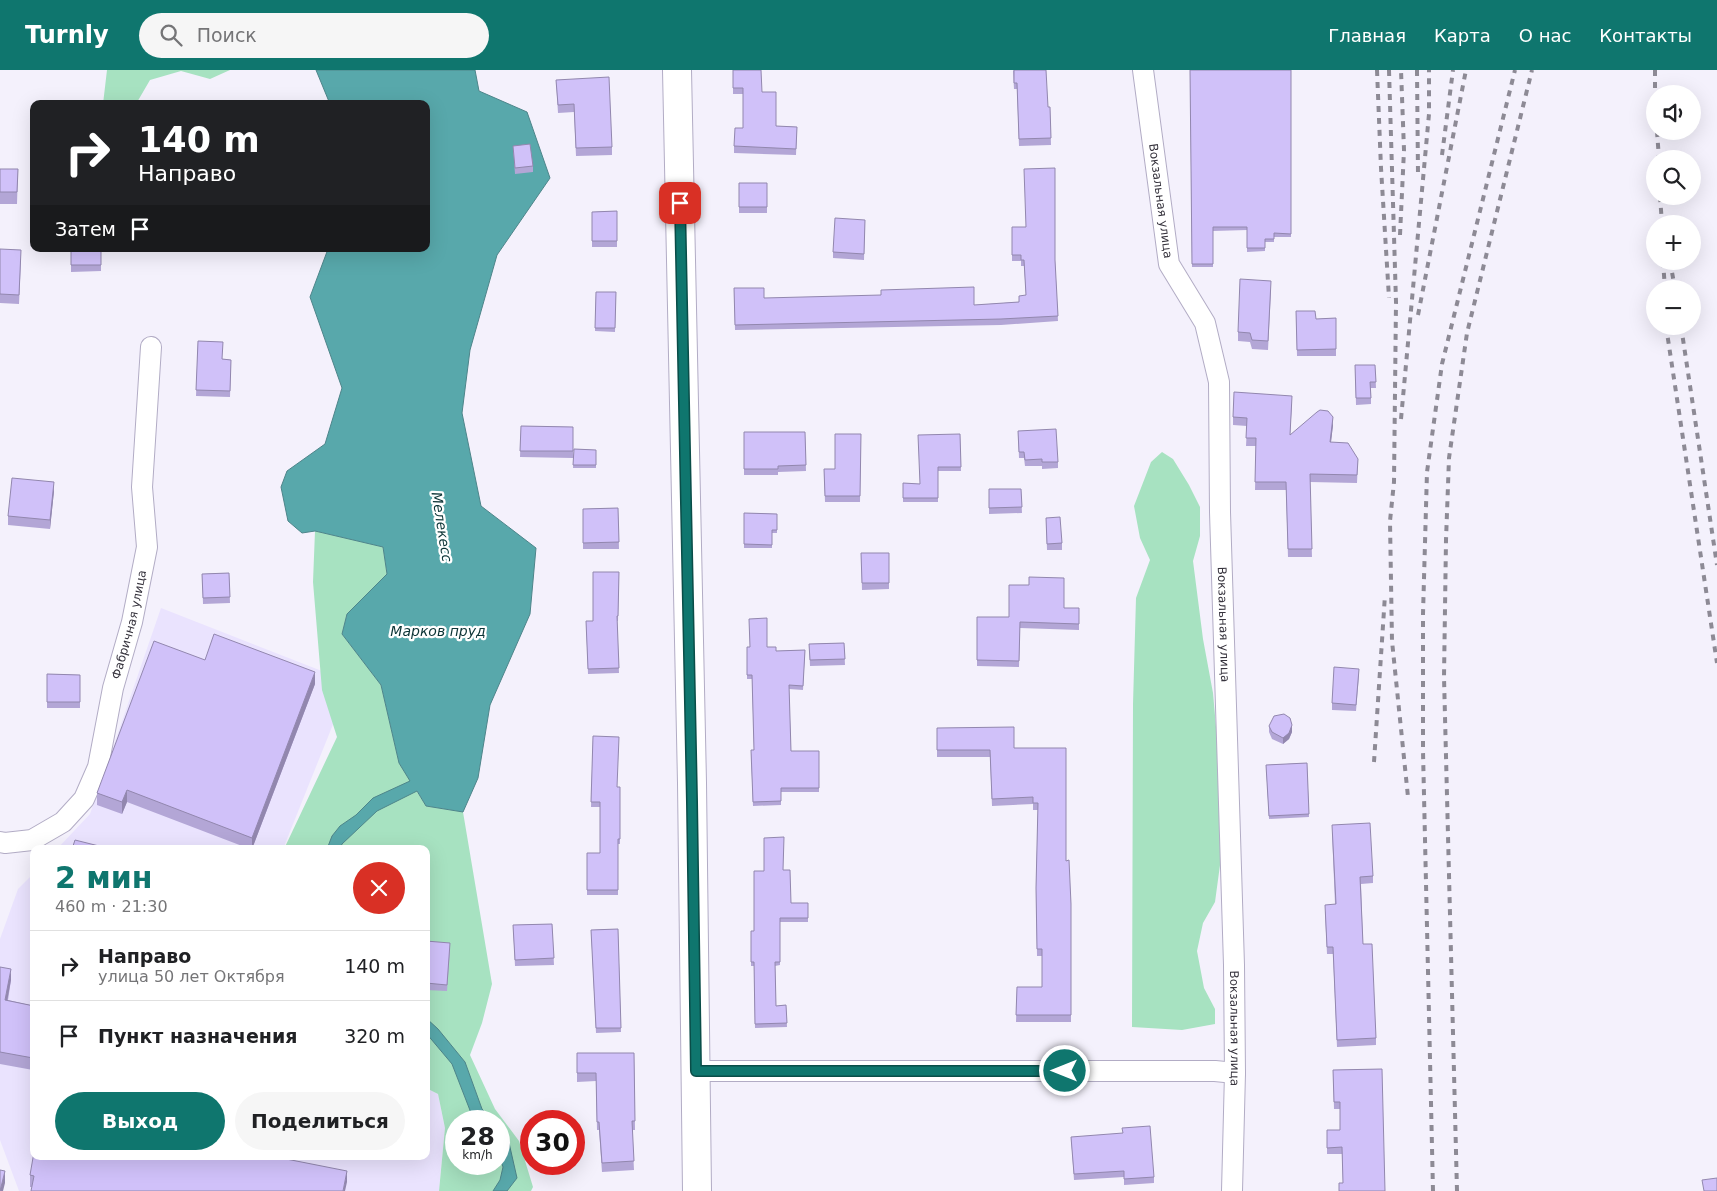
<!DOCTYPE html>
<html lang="ru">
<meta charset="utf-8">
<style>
:root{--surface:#fff;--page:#f6f6f6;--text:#202124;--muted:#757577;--line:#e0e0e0;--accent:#0f766e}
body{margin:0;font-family:"DejaVu Sans",sans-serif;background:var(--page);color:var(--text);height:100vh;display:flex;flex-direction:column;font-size:19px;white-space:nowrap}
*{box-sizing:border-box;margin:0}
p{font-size:16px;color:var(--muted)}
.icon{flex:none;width:28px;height:28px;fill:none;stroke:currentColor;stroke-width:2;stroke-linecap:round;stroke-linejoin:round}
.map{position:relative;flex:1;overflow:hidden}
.details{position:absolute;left:30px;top:775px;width:400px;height:315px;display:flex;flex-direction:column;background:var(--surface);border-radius:10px;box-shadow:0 5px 20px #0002}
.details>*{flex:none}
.top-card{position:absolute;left:30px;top:30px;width:400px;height:152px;border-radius:10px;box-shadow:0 5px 20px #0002;background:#202124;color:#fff;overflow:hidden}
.buttons{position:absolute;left:1646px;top:15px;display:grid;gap:10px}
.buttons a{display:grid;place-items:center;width:55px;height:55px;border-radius:50%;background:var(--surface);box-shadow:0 5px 20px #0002;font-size:25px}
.speed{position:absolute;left:445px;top:1040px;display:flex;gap:10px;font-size:25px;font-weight:700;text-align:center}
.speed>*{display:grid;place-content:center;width:65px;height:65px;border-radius:50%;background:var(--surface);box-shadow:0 5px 20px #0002;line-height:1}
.speed small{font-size:12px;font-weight:400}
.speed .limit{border:8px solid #d22;background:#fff;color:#111}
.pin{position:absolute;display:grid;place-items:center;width:42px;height:42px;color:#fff;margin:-21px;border-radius:10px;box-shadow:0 2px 8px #0006}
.me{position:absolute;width:55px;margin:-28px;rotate:270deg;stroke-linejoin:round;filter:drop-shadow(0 0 4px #0008)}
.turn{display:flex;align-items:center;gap:18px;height:105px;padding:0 25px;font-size:22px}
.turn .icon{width:65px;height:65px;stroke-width:2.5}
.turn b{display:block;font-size:35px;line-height:42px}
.then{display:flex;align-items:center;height:48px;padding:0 25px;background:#0003;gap:10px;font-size:19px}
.round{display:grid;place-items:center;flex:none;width:52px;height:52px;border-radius:26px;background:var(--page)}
.head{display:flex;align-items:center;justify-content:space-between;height:85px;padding:0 25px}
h1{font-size:30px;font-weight:800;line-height:38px;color:var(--accent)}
.cta{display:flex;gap:10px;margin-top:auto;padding:10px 25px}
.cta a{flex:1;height:58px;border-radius:30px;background:var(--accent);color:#fff;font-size:20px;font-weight:800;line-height:58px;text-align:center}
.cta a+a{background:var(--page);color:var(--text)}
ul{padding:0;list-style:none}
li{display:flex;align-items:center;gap:15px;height:70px;padding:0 25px;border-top:1px solid var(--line)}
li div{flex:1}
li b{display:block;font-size:19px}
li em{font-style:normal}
header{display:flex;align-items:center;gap:30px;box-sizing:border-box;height:70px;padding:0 25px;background:var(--accent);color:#fff}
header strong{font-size:24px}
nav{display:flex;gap:28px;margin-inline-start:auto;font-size:18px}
.search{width:350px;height:45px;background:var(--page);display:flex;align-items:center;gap:12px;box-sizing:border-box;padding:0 18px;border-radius:28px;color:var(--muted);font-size:19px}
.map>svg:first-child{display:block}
</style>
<header>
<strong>Turnly</strong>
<div class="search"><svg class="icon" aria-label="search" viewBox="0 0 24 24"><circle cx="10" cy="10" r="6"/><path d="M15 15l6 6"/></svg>Поиск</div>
<nav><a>Главная</a><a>Карта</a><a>О нас</a><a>Контакты</a></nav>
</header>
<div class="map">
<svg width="1717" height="1121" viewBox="0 0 1717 1121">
<rect width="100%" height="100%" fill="#f4f1fc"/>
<!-- built -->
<path fill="#eae3fe" d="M 161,538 L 350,612 L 283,779 L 57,779 L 90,744 Z
M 34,803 L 34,1086 L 426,1086 L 426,1018 L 438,1024 L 445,1058 L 439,1121 L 19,1121 L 0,1070 L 0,869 L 18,819 Z"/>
<!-- green -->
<path fill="#a7e2c1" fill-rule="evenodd" d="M 107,0 L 230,0 L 210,9 L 181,1 L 150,10 L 136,34 L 103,34 Z
M 1162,382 L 1173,389 L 1189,415 L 1200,437 L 1200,466 L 1193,491 L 1203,569 L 1213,623 L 1225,758 L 1215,832 L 1203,853 L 1197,881 L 1204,918 L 1215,939 L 1215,954 L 1182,960 L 1132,957 L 1133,634 L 1136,528 L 1150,490 L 1140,468 L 1134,436 L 1151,392 Z
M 315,461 L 383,477 L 387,504 L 347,544 L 342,564 L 381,615 L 399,693 L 426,736 L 463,742 L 492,914 L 482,953 L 470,985 L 495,1039 L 519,1071 L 533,1117 L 531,1121 L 439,1121 L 445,1058 L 438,1024 L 426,1018 L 426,779 L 284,779 L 337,667 L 322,620 L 313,512 ZM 456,1051 L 499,1051 L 499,1094 L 456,1094 Z"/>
<!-- water -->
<path fill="#58a8ab" stroke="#4e858a" d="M 316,0 L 475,0 L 479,21 L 527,42 L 550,108 L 497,185 L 470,280 L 462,343 L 481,436 L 536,478 L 530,544 L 490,635 L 478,708 L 463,742 L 426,736 L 417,721 L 377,741 L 342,774 L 340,779 L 327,779 L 332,766 L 340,756 L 356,745 L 373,728 L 410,711 L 399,693 L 381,615 L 342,564 L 347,544 L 387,504 L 383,477 L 315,461 L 302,463 L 288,451 L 281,417 L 287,401 L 325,374 L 342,318 L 310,227 L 328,179 L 426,179 L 426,34 L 330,34 Z
M 426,948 L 438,959 L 465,992 L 482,1039 L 494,1051 L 475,1051 L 473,1048 L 452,994 L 426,963 Z
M 499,1056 L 507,1064 L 517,1108 L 507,1121 L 493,1121 L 500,1110 L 503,1097 L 499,1086 Z"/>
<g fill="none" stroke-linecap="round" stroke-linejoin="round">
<!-- minor casing -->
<g stroke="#b2acc5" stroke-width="22">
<g id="minor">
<path id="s1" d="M 1143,0 L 1169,194 L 1205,253 L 1219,312 L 1220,442 L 1234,895 L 1235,1003 L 1232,1121"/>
<path id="s2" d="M 0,772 L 5,773 L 32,770 L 63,752 L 84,729 L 98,697 L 113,618 L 132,552 L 147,477 L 142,417 L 151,277"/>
<path d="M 696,1001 L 1215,1001 L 1235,1003"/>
</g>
</g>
<!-- secondary casing -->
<g stroke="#b2acc5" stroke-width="30">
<path id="secondary" d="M 677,0 L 692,713 L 697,1121"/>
</g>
<!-- minor -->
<use href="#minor" stroke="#fff" stroke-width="20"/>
<!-- secondary -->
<use href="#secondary" stroke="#fff" stroke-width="28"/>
<!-- rail -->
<path stroke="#8d8a95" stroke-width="4" stroke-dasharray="6 6" stroke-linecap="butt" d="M 1377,0 L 1381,98 L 1389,228
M 1389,0 L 1396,232 L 1394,412 L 1390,451 L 1392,571 L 1408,727
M 1417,0 L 1418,104
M 1655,0 L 1655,24
M 1657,61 L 1659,89
M 1442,85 L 1453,0
M 1660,126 L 1662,154
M 1400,165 L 1404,80 L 1401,0
M 1663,191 L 1665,219
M 1670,191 L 1675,219
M 1418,245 L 1466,0
M 1666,256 L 1717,593
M 1681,256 L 1717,495
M 1401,349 L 1429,44 L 1429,0
M 1374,692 L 1385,525
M 1433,1121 L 1423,681 L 1423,544 L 1427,402 L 1442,294 L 1515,0
M 1457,1121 L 1444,607 L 1446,470 L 1449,388 L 1467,263 L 1532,0"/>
</g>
<!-- wall -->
<path fill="#b3a6d6" d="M 733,0 L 762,22 L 776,56 L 797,57 L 796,85 L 734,83 L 734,76 L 743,58 L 743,24 L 733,24 Z
M 1013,0 L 1048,37 L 1050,37 L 1051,75 L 1019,76 L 1017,19 L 1014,19 Z
M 1190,0 L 1291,0 L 1291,167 L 1274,167 L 1274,172 L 1265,172 L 1265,181 L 1247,182 L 1247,160 L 1213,161 L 1213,197 L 1192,197 Z
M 556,10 L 612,77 L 612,85 L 576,86 L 574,42 L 558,43 Z
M 513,76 L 533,96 L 533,102 L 515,104 Z
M 0,99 L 18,99 L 17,134 L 0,134 Z
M 739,113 L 767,113 L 767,143 L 739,143 Z
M 617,141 L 617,177 L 592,177 L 592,142 Z
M 865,150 L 864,190 L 833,188 L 833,182 Z
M 1012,157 L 1055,190 L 1058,251 L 1001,255 L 735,260 L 734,218 L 764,228 L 974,235 L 1019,232 L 1026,225 L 1024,196 L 1021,196 L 1021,191 L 1012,191 Z
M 0,179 L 21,189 L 19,234 L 0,233 Z
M 71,179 L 101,179 L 101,201 L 71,202 Z
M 1271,220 L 1268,280 L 1252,279 L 1250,272 L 1238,271 L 1238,262 Z
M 596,222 L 616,222 L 615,262 L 595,261 Z
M 1296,241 L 1316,249 L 1336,248 L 1336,286 L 1297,286 Z
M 198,271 L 222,289 L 231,290 L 230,327 L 196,326 Z
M 1355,295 L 1375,295 L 1376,318 L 1371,318 L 1371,334 L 1356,335 Z
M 1292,334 L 1290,365 L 1333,355 L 1331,372 L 1358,389 L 1357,413 L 1310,412 L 1312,487 L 1288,487 L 1286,420 L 1255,420 L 1256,376 L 1246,376 L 1247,356 L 1233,355 L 1233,347 Z
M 521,356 L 573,357 L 573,388 L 520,387 Z
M 1018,361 L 1058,392 L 1058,398 L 1042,399 L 1042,396 L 1025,396 L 1024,388 L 1019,388 Z
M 744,362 L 805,362 L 806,401 L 778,402 L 778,405 L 744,405 Z
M 861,364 L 860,432 L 825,432 L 824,399 L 835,399 Z
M 960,364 L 961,401 L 938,401 L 938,432 L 903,432 L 903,413 L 920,414 Z
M 574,379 L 596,380 L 596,398 L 573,398 Z
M 989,419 L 1021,419 L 1022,443 L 989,444 Z
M 54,421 L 50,459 L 8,455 L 8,446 Z
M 618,438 L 619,479 L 583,479 L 583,439 Z
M 744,443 L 777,444 L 777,463 L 772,463 L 772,478 L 744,478 Z
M 1046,448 L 1062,473 L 1062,480 L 1047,480 Z
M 861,483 L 889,483 L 889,519 L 862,520 Z
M 619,502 L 618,551 L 617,551 L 619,603 L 588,604 L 586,551 L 593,551 Z
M 229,503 L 230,533 L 203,534 L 202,504 Z
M 1064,538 L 1079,538 L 1079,560 L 1020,558 L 1019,597 L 977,596 L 977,547 L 1009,547 Z
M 844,573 L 845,595 L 810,596 L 809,574 Z
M 750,577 L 767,577 L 776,581 L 805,580 L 803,620 L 789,619 L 791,681 L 819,681 L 819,722 L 781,722 L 781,735 L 753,736 L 751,684 L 754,680 L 752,609 L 747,609 L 747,581 Z
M 205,590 L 315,614 L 252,779 L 250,779 L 127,732 L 122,744 L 97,735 L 97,723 Z
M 47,604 L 80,605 L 80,638 L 47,638 Z
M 1359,605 L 1356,641 L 1332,640 L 1332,633 Z
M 1269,656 L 1292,662 L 1289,669 L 1283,674 L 1272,669 L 1269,662 Z
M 937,658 L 1014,678 L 1066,791 L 1071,834 L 1071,952 L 1016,952 L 1017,917 L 1042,917 L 1042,886 L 1037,886 L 1036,818 L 1038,740 L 1033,740 L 1033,734 L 992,736 L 990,687 L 937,687 Z
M 593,666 L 617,717 L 620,717 L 620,774 L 618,774 L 618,825 L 587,825 L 587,783 L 600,783 L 600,737 L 591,737 Z
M 1307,693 L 1309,747 L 1269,749 L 1266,695 Z
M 1332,762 L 1373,806 L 1373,813 L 1361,814 L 1363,874 L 1376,968 L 1376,975 L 1337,977 L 1333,884 L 1327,884 L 1325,842 L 1335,834 Z
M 783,800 L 791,833 L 808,833 L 808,852 L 780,852 L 780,895 L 775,896 L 776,936 L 786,935 L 787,957 L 755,958 L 754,896 L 751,896 L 751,861 L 754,861 Z
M 552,854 L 554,895 L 515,896 L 513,855 Z
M 618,859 L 621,962 L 596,963 L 591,860 Z
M 426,871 L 450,879 L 447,921 L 426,920 Z
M 0,897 L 11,910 L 8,930 L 34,936 L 34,995 L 33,1000 L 0,994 Z
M 577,983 L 634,983 L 635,1060 L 632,1060 L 634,1100 L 602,1102 L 599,1060 L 597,1060 L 596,1011 L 577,1012 Z
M 1382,999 L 1343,1113 L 1342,1084 L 1327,1084 L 1327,1060 L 1340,1060 L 1340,1039 L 1334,1039 L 1333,1000 Z
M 1071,1067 L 1154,1107 L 1154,1113 L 1124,1115 L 1124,1107 L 1074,1110 Z
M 30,1105 L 347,1112 L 32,1117 L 30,1117 Z"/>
<!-- shaded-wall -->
<path fill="#9287ae" d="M 1333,347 L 1333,355 L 1330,380 L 1330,372 Z
M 54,412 L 54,421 L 50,459 L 50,450 Z
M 315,602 L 315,614 L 252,779 L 252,768 Z
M 1292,655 L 1292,662 L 1289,669 L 1283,674 L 1283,668 Z
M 127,720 L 127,732 L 122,744 L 122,732 Z
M 11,899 L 11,910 L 5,942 L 5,930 Z
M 34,983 L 34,995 L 33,1000 L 33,988 Z
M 5,1101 L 5,1113 L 3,1121 L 0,1121 Z
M 347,1101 L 347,1112 L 345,1121 L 343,1121 Z"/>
<!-- building -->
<path fill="#d0c1f9" stroke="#9287ae" d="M 733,0 L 761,0 L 762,22 L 776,22 L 776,56 L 797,57 L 796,79 L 734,76 L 735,58 L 743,58 L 743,18 L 733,18 Z
M 1014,0 L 1046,0 L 1048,37 L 1050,37 L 1051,68 L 1019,69 L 1017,13 L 1014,13 Z
M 1190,0 L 1291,0 L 1291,164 L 1274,163 L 1274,169 L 1265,169 L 1265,178 L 1247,178 L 1247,157 L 1213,157 L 1213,194 L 1192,194 Z
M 609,7 L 612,77 L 576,78 L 574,34 L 558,35 L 556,10 Z
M 530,74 L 533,96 L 515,98 L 513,76 Z
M 1055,98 L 1055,190 L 1058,246 L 1001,249 L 735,255 L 734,218 L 764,218 L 764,228 L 881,225 L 881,220 L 974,217 L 974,235 L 1019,232 L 1019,226 L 1026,225 L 1024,190 L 1021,190 L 1021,185 L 1012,185 L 1012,157 L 1026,157 L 1024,99 Z
M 0,99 L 18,99 L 17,122 L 0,122 Z
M 739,113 L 767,113 L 767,137 L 739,137 Z
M 617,141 L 617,171 L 592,171 L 592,142 Z
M 835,148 L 865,150 L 864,184 L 833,182 Z
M 0,179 L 21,180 L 19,225 L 0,224 Z
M 71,179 L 101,179 L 101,195 L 71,195 Z
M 1240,209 L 1271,211 L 1268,271 L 1252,270 L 1250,263 L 1238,262 Z
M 596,222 L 616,222 L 615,258 L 595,258 Z
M 1296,241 L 1315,241 L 1316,249 L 1336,248 L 1336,279 L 1297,280 Z
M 198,271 L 223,272 L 222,289 L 231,290 L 230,321 L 196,320 Z
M 1355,295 L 1375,295 L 1376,312 L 1370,312 L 1371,328 L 1356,328 Z
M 1234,322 L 1292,326 L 1290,365 L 1317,342 L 1320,340 L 1328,341 L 1333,347 L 1330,372 L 1348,373 L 1358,389 L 1357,405 L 1310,404 L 1312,479 L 1288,479 L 1286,412 L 1255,412 L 1256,368 L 1246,368 L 1247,348 L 1233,347 Z
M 521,356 L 573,357 L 573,381 L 520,381 Z
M 1056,359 L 1058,392 L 1042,392 L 1042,389 L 1025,390 L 1024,382 L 1019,382 L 1018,361 Z
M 744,362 L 805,362 L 806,395 L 778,396 L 778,399 L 744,399 Z
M 835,364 L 861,364 L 860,426 L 825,426 L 824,399 L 835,399 Z
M 960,364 L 961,397 L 938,397 L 938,428 L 903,428 L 903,413 L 920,414 L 918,365 Z
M 574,379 L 596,380 L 596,395 L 573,395 Z
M 12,408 L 54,412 L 50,450 L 8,446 Z
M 989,419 L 1021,419 L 1022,437 L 989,438 Z
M 618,438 L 619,472 L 583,473 L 583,439 Z
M 744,443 L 777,444 L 777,460 L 772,460 L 772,475 L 744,474 Z
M 1060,447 L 1062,473 L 1047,474 L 1046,448 Z
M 861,483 L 889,483 L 889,513 L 862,513 Z
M 593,502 L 619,502 L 618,546 L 617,546 L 619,598 L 588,599 L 586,551 L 593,551 Z
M 229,503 L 230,527 L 203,528 L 202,504 Z
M 1029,507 L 1064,508 L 1064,538 L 1079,538 L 1079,554 L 1020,552 L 1019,591 L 977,590 L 977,547 L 1009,547 L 1009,515 L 1029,515 Z
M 767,548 L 767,577 L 776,577 L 776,581 L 805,580 L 803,616 L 789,615 L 791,681 L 819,681 L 819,718 L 781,718 L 781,731 L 753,732 L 751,680 L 754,680 L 752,605 L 747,605 L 747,577 L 750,577 L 749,549 Z
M 214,564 L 315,602 L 252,768 L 127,720 L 122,732 L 97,723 L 154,571 L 205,590 Z
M 844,573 L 845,589 L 810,590 L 809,574 Z
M 1334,597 L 1359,599 L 1356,635 L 1332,633 Z
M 47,604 L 80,605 L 80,632 L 47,632 Z
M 1284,644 L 1290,648 L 1292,655 L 1289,663 L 1283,668 L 1272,662 L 1269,656 L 1274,646 Z
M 1014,657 L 1014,678 L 1066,678 L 1066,791 L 1069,790 L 1071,834 L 1071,945 L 1016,945 L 1017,917 L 1042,917 L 1042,879 L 1037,879 L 1036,818 L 1038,733 L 1033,733 L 1033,727 L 992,729 L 990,680 L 937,680 L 937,658 Z
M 593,666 L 619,667 L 617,717 L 620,717 L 620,769 L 618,769 L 618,820 L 587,820 L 587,783 L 600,783 L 600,732 L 591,732 Z
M 1307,693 L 1309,744 L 1269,746 L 1266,695 Z
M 1370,753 L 1373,806 L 1360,807 L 1363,874 L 1372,874 L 1376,968 L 1337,970 L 1333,877 L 1327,877 L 1325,835 L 1336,834 L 1332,755 Z
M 784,767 L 783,800 L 790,800 L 791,833 L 808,833 L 808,848 L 780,848 L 780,892 L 775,892 L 776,936 L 786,935 L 787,953 L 755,954 L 754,892 L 751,892 L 751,861 L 754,861 L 754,801 L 764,801 L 764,768 Z
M 75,770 L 111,779 L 72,779 Z
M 552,854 L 554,888 L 515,890 L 513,855 Z
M 618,859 L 621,958 L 596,958 L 591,860 Z
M 426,871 L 450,873 L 447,915 L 426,913 Z
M 0,897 L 11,899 L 5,930 L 34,936 L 34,983 L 33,988 L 0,982 Z
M 577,983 L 634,983 L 635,1051 L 632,1051 L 634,1091 L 602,1093 L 599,1052 L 597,1052 L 596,1003 L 577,1003 Z
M 1382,999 L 1385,1121 L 1339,1121 L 1339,1113 L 1343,1113 L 1342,1077 L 1327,1078 L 1327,1060 L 1340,1060 L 1340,1032 L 1334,1032 L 1333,1000 Z
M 1150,1056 L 1154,1107 L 1124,1109 L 1124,1101 L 1074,1104 L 1071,1067 L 1123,1063 L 1122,1058 Z
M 34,1082 L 34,1086 L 271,1086 L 347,1101 L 343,1121 L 31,1121 L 34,1106 L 30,1105 Z
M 0,1100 L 5,1101 L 0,1121 Z
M 1717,1108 L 1717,1121 L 1704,1121 L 1702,1110 Z"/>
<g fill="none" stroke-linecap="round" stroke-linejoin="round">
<!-- route casing -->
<g stroke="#0a4d48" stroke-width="12">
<path id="route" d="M 680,133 L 692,732 L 696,1001 L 1065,1001"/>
</g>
<!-- route -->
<use href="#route" stroke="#0f766e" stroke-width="9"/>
</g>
<g text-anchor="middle" stroke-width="4.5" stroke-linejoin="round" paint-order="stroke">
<!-- street labels -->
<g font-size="12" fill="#37343e" stroke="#fff">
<text dy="4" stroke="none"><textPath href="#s1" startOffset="132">Вокзальная улица</textPath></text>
<text dy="4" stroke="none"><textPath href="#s1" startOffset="568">Вокзальная улица</textPath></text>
<text dy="4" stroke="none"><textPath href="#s2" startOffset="280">Фабричная улица</textPath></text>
<text dy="4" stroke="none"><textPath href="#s1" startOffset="972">Вокзальная улица</textPath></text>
</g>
<!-- water labels -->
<g font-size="14" font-style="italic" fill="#0c3436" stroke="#fff">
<text transform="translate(442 457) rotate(81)" y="5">Мелекесс</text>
<text x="438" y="566">Марков пруд</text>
</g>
</g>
</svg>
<div class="buttons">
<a><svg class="icon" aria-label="sound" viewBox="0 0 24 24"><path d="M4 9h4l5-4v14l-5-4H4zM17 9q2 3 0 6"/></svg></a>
<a><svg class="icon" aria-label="search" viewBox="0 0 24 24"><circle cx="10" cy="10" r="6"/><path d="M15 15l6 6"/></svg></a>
<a>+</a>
<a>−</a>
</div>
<div class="speed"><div>28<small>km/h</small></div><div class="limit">30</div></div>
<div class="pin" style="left:680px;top:133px;background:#d93025"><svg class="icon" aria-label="arrive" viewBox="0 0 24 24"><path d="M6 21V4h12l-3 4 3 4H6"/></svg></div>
<svg class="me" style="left:1065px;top:1001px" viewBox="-20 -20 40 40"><circle r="17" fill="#0f766e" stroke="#fff" stroke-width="3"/><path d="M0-11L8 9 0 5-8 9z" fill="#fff"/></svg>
<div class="top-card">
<div class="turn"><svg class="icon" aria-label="right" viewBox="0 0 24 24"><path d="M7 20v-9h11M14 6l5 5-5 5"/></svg><div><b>140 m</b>Направо</div></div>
<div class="then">Затем<svg class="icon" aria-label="arrive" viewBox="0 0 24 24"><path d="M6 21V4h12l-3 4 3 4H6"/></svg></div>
</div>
<section class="details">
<div class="head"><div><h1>2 мин</h1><p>460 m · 21:30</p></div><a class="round" style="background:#d93025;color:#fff"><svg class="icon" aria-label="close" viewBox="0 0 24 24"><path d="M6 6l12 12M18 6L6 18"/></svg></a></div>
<ul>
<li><svg class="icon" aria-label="right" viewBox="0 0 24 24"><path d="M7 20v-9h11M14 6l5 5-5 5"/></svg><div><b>Направо</b><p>улица 50 лет Октября</p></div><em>140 m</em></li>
<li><svg class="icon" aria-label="arrive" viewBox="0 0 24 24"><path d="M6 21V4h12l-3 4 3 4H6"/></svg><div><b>Пункт назначения</b></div><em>320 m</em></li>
</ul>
<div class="cta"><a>Выход</a><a>Поделиться</a></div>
</section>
</div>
